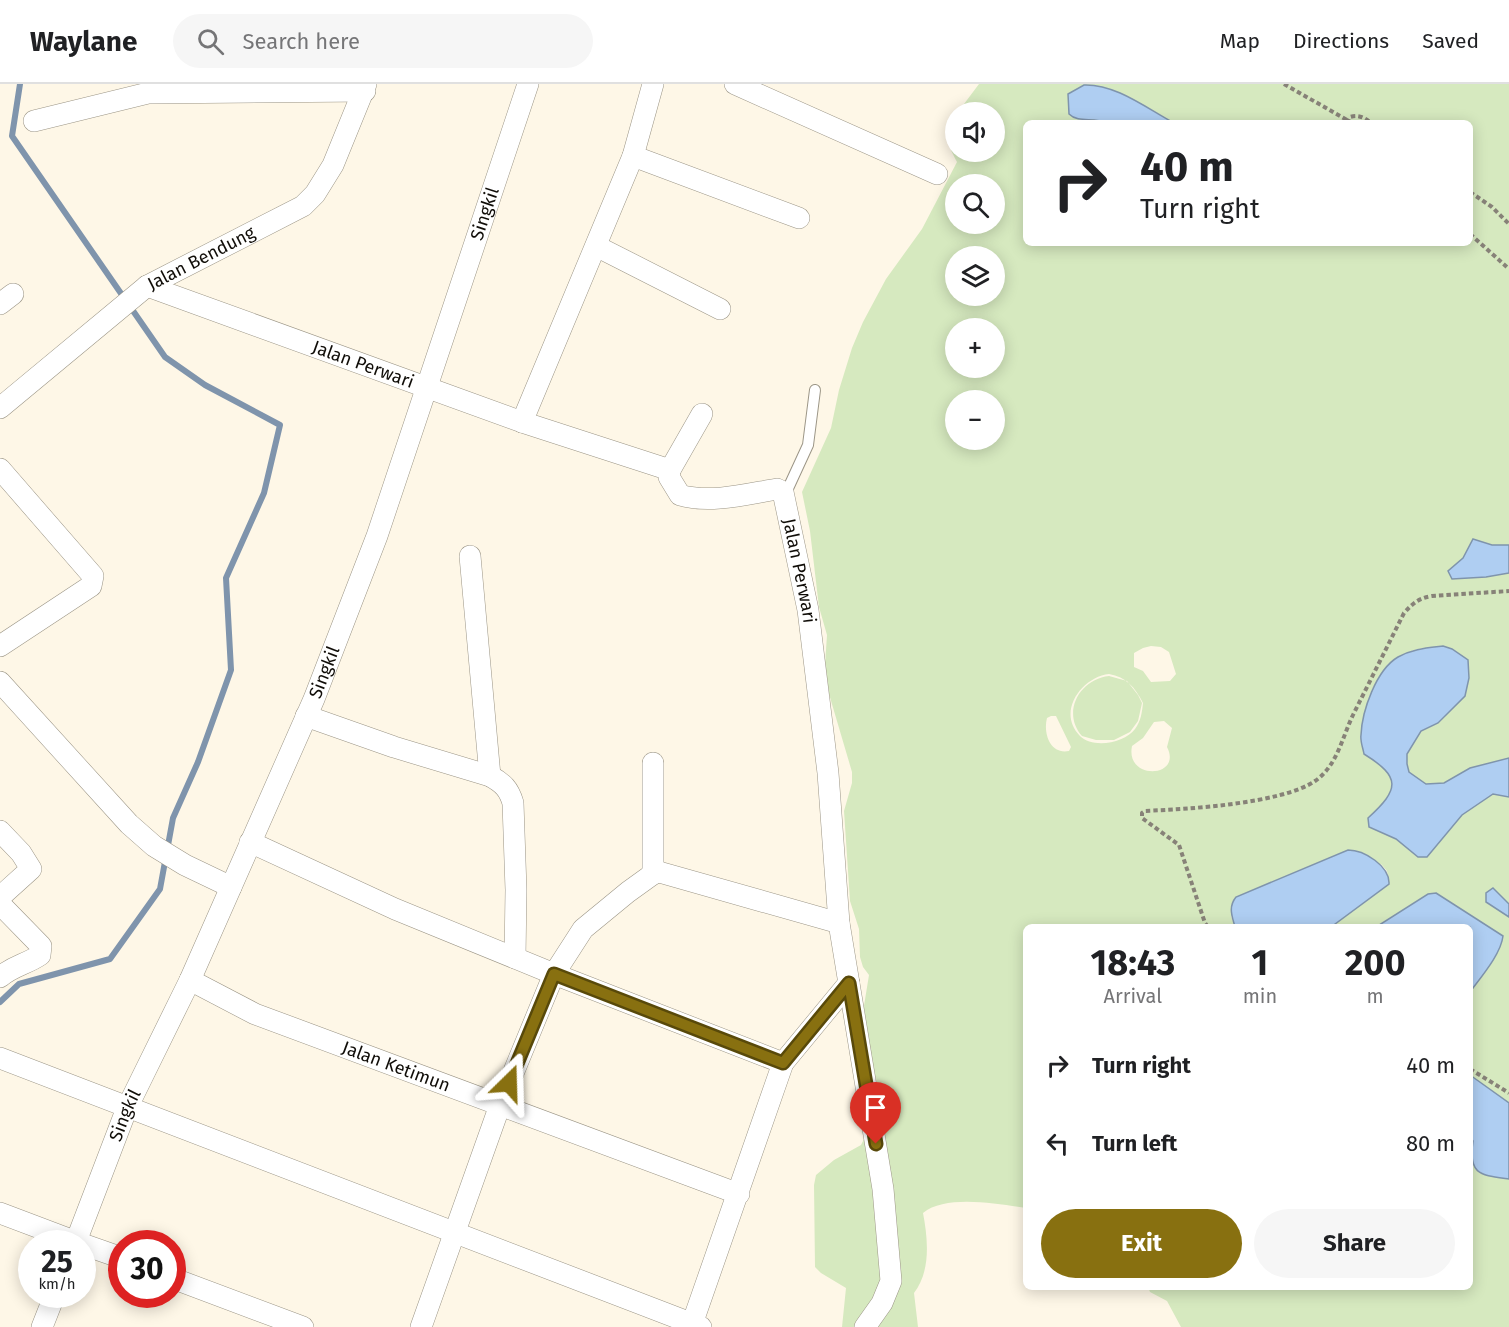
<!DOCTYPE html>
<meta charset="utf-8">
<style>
:root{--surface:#fff;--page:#f6f6f6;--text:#202124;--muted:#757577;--line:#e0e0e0;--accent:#887010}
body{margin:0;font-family:"Fira Sans",sans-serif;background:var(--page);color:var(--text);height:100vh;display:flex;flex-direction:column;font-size:22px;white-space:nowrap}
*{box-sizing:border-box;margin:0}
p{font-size:20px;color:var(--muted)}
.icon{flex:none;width:33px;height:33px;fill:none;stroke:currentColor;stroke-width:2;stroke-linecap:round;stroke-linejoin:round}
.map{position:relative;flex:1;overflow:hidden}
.side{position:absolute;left:1023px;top:840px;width:450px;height:366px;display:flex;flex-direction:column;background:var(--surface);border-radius:9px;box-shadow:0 3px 15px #0003}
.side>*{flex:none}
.top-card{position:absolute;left:1023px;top:36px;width:450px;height:126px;border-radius:9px;box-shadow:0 3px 15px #0003;background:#fff;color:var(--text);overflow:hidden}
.controls{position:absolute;left:945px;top:18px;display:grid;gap:12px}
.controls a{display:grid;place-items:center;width:60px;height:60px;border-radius:50%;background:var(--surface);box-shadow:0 3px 15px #0003;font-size:30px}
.speed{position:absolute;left:18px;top:1146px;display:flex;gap:12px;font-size:30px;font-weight:700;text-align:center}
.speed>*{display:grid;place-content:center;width:78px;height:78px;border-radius:50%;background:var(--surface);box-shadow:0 3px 15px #0003;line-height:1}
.speed small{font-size:15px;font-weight:400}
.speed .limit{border:9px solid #d22;background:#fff;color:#111}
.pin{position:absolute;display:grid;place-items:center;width:51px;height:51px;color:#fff;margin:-62px -26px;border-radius:50% 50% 50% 0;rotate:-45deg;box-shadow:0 0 6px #0007}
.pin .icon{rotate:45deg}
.me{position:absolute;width:66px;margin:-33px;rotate:22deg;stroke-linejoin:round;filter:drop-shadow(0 0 4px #0008)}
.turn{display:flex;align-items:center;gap:21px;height:126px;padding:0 18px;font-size:27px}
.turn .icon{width:78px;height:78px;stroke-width:2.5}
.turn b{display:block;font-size:42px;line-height:51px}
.eta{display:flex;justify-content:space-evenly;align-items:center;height:102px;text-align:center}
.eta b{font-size:36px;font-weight:700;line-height:42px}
.action{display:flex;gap:12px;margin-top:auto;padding:12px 18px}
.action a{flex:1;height:69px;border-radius:36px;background:var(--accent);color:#fff;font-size:24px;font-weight:700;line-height:69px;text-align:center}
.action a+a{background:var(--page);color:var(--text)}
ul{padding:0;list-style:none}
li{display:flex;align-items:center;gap:18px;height:78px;padding:0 18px}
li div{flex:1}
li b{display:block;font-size:22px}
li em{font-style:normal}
header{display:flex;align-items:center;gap:36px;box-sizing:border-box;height:84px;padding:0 30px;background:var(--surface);border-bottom:2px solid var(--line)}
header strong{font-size:28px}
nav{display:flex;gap:33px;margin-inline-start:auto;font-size:21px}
.search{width:420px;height:54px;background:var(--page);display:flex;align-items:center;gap:15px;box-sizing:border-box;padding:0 21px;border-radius:33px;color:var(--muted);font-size:22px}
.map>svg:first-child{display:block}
</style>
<header>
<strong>Waylane</strong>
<div class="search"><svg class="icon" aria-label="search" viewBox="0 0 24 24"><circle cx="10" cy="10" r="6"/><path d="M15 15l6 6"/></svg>Search here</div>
<nav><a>Map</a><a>Directions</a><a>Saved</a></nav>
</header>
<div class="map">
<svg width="1509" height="1243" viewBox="0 0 1509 1243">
<rect width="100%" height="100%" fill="#fef7e7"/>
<!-- green -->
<path fill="#d6e9bf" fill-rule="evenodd" d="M 979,0 L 1509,0 L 1509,674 L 1470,684 L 1444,699 L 1426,700 L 1409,688 L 1407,680 L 1407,670 L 1421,647 L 1438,639 L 1465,612 L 1460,570 C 1448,562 1439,563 1425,564 C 1389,568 1367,602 1364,637 C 1363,648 1364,659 1364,670 C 1401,693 1400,705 1368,734 L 1369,743 L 1396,755 L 1418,773 L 1427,772 L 1461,731 L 1493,710 L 1509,713 L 1509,1019 L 1470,991 L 1470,908 L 1489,882 L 1502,857 L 1428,810 L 1376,843 L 1331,843 L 1389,800 L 1387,787 L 1381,780 L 1231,832 L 1235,843 L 1026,843 L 1026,1124 C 998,1120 946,1110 923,1129 C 928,1155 931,1187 914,1209 L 918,1243 L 842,1243 L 846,1204 L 821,1189 L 815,1183 L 814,1101 L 816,1091 L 834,1076 L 861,1061 L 865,1053 L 878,1000 L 866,973 L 862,934 L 869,891 L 863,883 L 860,873 L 859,845 L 850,817 L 844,727 L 852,699 L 852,688 L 829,610 L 825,581 L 827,551 L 819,523 L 810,447 L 802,408 L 831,344 L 839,306 L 852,264 L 863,238 L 886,195 L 922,145 L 957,78 C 948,61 942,48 955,31 L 956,68 L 994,68 L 994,28 L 958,28 ZM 1088,1 L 1120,9 L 1174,39 L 1470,39 L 1470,159 L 1026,159 L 1026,39 L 1106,39 L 1098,35 L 1069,30 L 1068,10 ZM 956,100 L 994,100 L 994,140 L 956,140 ZM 956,172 L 994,172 L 994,212 L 956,212 ZM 956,244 L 994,244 L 994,284 L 956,284 ZM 956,316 L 994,316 L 994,356 L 956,356 ZM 1151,562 L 1161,563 L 1169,568 L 1176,590 L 1170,597 L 1151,598 L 1143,587 L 1134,583 L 1134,569 L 1143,564 ZM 1109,590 C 1126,593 1135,603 1143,619 C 1142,628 1141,637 1135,645 C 1125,659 1093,665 1080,652 C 1056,628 1082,593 1109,590 ZM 1051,632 L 1056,632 L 1071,663 L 1069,667 C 1050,671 1043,649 1047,634 ZM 1164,637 L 1172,644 L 1167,663 C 1183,694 1125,697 1132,662 L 1143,654 L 1154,638 Z
M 1109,592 L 1127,597 L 1138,611 L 1142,619 L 1138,637 L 1130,648 L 1114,656 L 1096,656 L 1082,652 C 1061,628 1080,595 1109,592 Z
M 1470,1053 L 1473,1057 L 1471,1066 L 1500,1094 L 1509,1095 L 1509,1243 L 1181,1243 L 1167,1217 L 1150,1208 L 1148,1203 L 1470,1203 Z"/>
<!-- water -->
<path fill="#afcef2" stroke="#7f94ac" stroke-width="1.5" d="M 1084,1 C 1116,0 1146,24 1174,39 L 1106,39 C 1094,32 1079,40 1069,30 L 1068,10 Z
M 1473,455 L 1492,461 L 1509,461 L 1509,489 L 1486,493 L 1452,495 L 1448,487 L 1463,474 Z
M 1443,562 L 1452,565 L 1468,576 L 1469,594 L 1465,612 L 1438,639 L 1421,647 L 1407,670 L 1407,680 L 1409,688 L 1426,700 L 1444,699 L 1470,684 L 1509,674 L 1509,713 L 1493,710 L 1462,731 L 1427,773 L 1418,773 L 1396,755 L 1369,743 L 1368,734 C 1400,705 1401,693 1364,670 C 1363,664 1360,657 1361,651 C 1362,627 1376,586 1398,573 C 1412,565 1426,564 1443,562 Z
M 1348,766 C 1364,766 1390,782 1389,800 L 1331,843 L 1235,843 C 1232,832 1228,823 1236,813 Z
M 1493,804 L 1509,820 L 1509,833 L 1486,818 L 1486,809 Z
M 1436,809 L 1503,852 C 1501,870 1481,893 1470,908 L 1470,843 L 1376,843 L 1428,810 Z
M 1470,991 L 1509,1019 L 1509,1095 C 1480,1091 1468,1091 1473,1057 L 1470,1053 Z"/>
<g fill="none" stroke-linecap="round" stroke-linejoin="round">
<!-- stream -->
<path stroke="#7f94ac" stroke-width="6" d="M 0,918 L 19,900 L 110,875 L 160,805 L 173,734 L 198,678 L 231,586 L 226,494 L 264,409 L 280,341 L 205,301 L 165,273 L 12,52 L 20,0"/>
<!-- lane casing -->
<g stroke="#9b9586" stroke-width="12">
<path id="lane" d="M 785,411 L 808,361 L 815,306"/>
</g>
<!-- street casing -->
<g stroke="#9b9586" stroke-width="22">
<g id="street">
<path d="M 735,0 L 937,90"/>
<path d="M 34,37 L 148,9 L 365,7"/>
<path d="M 633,72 L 799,134"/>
<path d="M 596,162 L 720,225"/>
<path id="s1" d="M 147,202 L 522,338 L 670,386 L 669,393 L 680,411 C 710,420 747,410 777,405 L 783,408 L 808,526 L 828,689 L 839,839 L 883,1105 L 891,1197 L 882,1219 L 865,1243"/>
<path d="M 0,220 L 13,210"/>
<path id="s2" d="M 0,324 L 147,202 L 303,122 L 315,110 L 333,81 L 366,0"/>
<path d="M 522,338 L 633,72 L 653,0"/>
<path d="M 0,385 L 93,492 L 91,502 L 0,562"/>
<path d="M 670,386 L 702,330"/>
<path d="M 470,472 L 490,692"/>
<path d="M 0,598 L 129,740 L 154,762 L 185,781 L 231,803"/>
<path d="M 306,632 L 394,663 L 490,692 C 503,699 509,705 513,719 L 516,806 L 515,874"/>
<path d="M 0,747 L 21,769 L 31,785 L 0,813"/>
<path d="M 250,758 L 395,825 L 554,890 L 783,979"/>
<path d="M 653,790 L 653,679"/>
<path d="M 0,820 L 41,862 L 40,871 C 27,880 13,882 0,893"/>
<path id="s3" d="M 190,896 L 255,930 L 739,1110"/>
<path d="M 0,974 L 701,1243"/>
<path d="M 0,1129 L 82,1160"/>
<path id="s4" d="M 75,1160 L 127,1024 L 190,896 L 314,615 L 377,452 L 528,0"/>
<path d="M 82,1160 L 122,1174"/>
<path d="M 172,1194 L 303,1243"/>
<path d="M 42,1243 L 55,1210"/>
<path d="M 421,1243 L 500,1021 L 554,890 L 583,845 L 628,808 L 653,790 L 659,788 L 839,839"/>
<path d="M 691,1243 L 783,979 L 849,899"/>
</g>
</g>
<!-- path -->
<path stroke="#878278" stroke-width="4" stroke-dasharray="4.5 3" stroke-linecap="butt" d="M 1284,0 L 1347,36
M 1347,39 L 1350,33 C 1359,30 1364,34 1372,39
M 1470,108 L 1492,123 L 1509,140
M 1470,150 L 1509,185
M 1208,843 L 1205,839 L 1179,761 L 1142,734 L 1142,729 L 1145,727 C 1187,725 1281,720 1315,697 C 1337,682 1342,654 1353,631 C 1370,597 1387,563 1404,529 C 1413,519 1419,514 1432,512 L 1509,507
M 1470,985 L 1509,1009"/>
<!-- lane -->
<use href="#lane" stroke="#fff" stroke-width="10"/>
<!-- street -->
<use href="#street" stroke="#fff" stroke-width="21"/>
</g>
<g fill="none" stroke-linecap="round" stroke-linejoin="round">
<!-- route casing -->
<g stroke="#58490a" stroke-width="15">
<path id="route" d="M 509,999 L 554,890 L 783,979 L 849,899 L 876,1060"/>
</g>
<!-- route -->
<use href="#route" stroke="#887010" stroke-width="10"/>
</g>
<g text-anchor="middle" stroke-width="6" stroke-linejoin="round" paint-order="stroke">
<!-- street labels -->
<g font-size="18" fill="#100d08" stroke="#fef7e7">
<text dy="6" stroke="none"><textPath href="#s4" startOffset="1110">Singkil</textPath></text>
<text dy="6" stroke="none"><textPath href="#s2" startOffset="252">Jalan Bendung</textPath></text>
<text dy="6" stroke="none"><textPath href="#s1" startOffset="230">Jalan Perwari</textPath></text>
<text dy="6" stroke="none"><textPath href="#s1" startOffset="768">Jalan Perwari</textPath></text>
<text dy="6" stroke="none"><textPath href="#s4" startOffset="624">Singkil</textPath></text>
<text dy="6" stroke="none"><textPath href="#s3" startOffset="224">Jalan Ketimun</textPath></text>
<text dy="6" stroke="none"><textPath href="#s4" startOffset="138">Singkil</textPath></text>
</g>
</g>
</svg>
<div class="controls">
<a><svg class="icon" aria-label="sound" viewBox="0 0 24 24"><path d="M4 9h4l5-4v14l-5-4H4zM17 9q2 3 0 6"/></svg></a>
<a><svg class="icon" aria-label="search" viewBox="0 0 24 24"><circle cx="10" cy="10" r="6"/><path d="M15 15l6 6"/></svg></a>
<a><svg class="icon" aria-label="layers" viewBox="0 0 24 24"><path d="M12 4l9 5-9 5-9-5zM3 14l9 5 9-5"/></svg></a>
<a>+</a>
<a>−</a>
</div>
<div class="speed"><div>25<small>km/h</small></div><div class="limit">30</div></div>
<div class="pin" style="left:876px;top:1060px;background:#d93025"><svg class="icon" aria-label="arrive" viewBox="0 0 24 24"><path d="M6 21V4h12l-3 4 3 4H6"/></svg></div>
<svg class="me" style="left:509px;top:999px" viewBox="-20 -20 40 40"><path d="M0-17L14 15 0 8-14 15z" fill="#887010" stroke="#fff" stroke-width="4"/></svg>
<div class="top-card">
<div class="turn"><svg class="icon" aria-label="right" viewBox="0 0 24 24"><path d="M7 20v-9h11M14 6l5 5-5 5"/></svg><div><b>40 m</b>Turn right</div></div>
</div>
<section class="side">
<div class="eta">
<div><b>18:43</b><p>Arrival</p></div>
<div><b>1</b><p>min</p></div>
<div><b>200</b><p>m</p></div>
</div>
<ul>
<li><svg class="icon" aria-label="right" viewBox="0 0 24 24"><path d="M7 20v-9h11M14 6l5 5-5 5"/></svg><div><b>Turn right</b></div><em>40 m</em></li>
<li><svg class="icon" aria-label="left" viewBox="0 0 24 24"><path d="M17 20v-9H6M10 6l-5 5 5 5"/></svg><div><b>Turn left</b></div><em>80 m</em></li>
</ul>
<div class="action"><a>Exit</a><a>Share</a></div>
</section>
</div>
